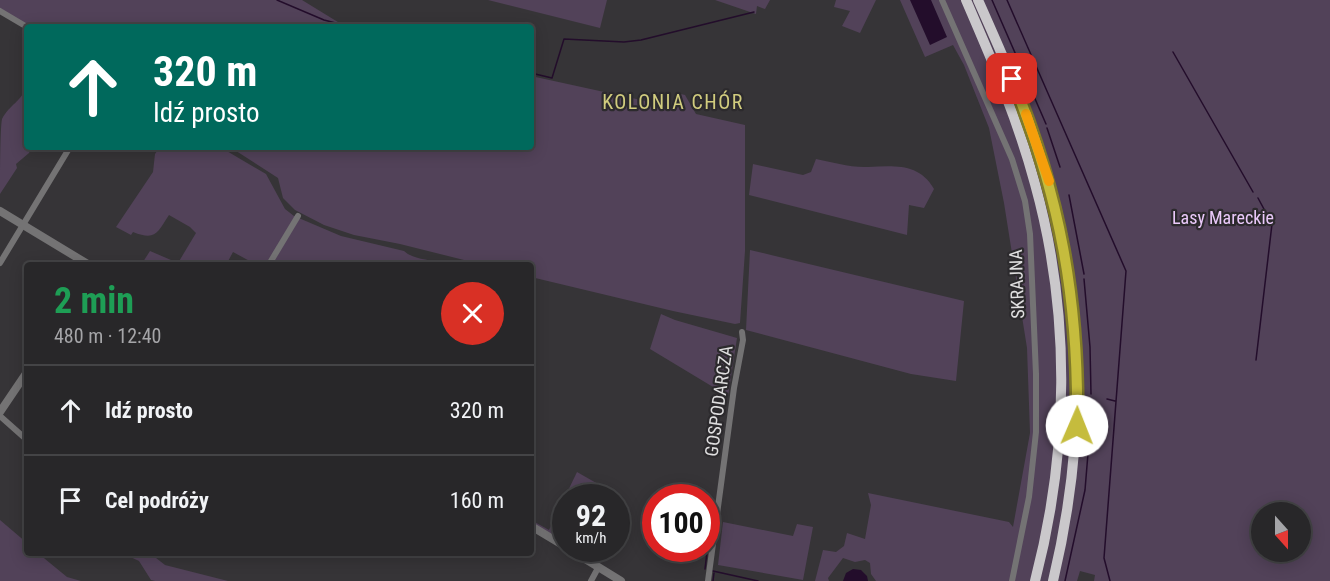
<!DOCTYPE html>
<html lang="pl">
<meta charset="utf-8">
<style>
:root{--surface:#282729;--page:#302f31;--text:#f1f3f6;--muted:#a5a5a8;--line:#444446}
body{margin:0;font-family:"Roboto Condensed",sans-serif;background:var(--page);color:var(--text);height:100vh;display:flex;flex-direction:column;font-size:22px;white-space:nowrap}
*{box-sizing:border-box;margin:0}
p{font-size:20px;color:var(--muted)}
.icon{flex:none;width:33px;height:33px;fill:none;stroke:currentColor;stroke-width:2;stroke-linecap:round;stroke-linejoin:round}
.map{position:relative;flex:1;overflow:hidden}
.sheet{position:absolute;left:24px;top:262px;width:510px;height:294px;display:flex;flex-direction:column;background:var(--surface);border-radius:6px;box-shadow:0 3px 15px #0003,0 0 0 2px var(--line)}
.sheet>*{flex:none}
.top-card{position:absolute;left:24px;top:24px;width:510px;height:126px;border-radius:6px;box-shadow:0 3px 15px #0003,0 0 0 2px var(--line);background:#00695c;color:#fff;overflow:hidden}
.needle{width:39px;rotate:159deg}
.buttons{position:absolute;left:1251px;top:502px;display:grid;gap:12px}
.buttons a{display:grid;place-items:center;width:60px;height:60px;border-radius:50%;background:var(--surface);box-shadow:0 3px 15px #0003,0 0 0 2px var(--line);font-size:30px}
.speed{position:absolute;left:552px;top:484px;display:flex;gap:12px;font-size:30px;font-weight:700;text-align:center}
.speed>*{display:grid;place-content:center;width:78px;height:78px;border-radius:50%;background:var(--surface);box-shadow:0 3px 15px #0003,0 0 0 2px var(--line);line-height:1}
.speed small{font-size:15px;font-weight:400}
.speed .limit{border:9px solid #d22;background:#fff;color:#111}
.pin{position:absolute;display:grid;place-items:center;width:51px;height:51px;color:#fff;margin:-26px;border-radius:12px;box-shadow:0 3px 9px #0006}
.me{position:absolute;width:66px;margin:-33px;rotate:1deg;stroke-linejoin:round;filter:drop-shadow(0 0 4px #0008)}
.turn{display:flex;align-items:center;gap:21px;height:126px;padding:0 30px;font-size:27px}
.turn .icon{width:78px;height:78px;stroke-width:2.5}
.turn b{display:block;font-size:42px;line-height:51px}
.round{display:grid;place-items:center;flex:none;width:63px;height:63px;border-radius:32px;background:var(--page)}
.summary{display:flex;align-items:center;justify-content:space-between;height:102px;padding:0 30px}
h1{font-size:36px;font-weight:700;line-height:45px;color:#1e9e55}
ul{padding:0;list-style:none}
li{display:flex;align-items:center;gap:18px;height:90px;padding:0 30px;border-top:2px solid var(--line)}
li div{flex:1}
li b{display:block;font-size:22px}
li em{font-style:normal}
.map>svg:first-child{display:block}
</style>
<div class="map">
<svg width="1330" height="581" viewBox="0 0 1330 581">
<rect width="100%" height="100%" fill="#363437"/>
<!-- green -->
<path fill="#524259" fill-rule="evenodd" d="M 0,0 L 302,0 L 346,27 L 29,27 L 0,10 Z
M 488,0 L 607,0 L 600,28 Z
M 715,0 L 770,0 L 765,9 L 757,6 L 756,14 Z
M 836,0 L 876,0 L 860,33 L 842,26 L 850,11 L 834,7 Z
M 900,0 L 1330,0 L 1330,581 L 1094,581 L 1095,575 L 1080,571 L 1077,581 L 876,581 L 871,574 L 870,563 L 865,560 L 855,562 L 843,558 L 828,578 L 829,581 L 815,581 L 823,550 L 836,552 L 844,546 L 847,533 L 865,539 L 871,505 L 868,493 L 1009,522 L 1013,527 L 1030,433 L 1027,348 L 1004,203 L 989,128 L 964,65 L 953,45 L 925,57 ZM 1262,513 L 1300,513 L 1300,552 L 1281,552 L 1278,555 L 1277,552 L 1262,552 Z
M 531,76 L 673,107 L 680,100 L 681,94 L 685,95 L 696,114 L 745,125 L 745,251 L 740,323 L 735,324 L 673,311 L 531,277 L 531,266 L 484,265 L 400,244 L 354,235 L 324,225 L 295,210 L 283,198 L 278,178 L 230,147 L 531,147 Z
M 27,86 L 27,147 L 32,147 L 29,153 L 16,164 L 17,168 L 0,194 C 0,180 0,128 2,119 C 10,104 21,102 27,86 Z
M 160,147 L 220,147 L 266,174 L 285,209 L 294,216 L 341,236 L 404,251 C 415,261 431,258 442,265 L 257,265 L 233,252 L 226,265 L 141,265 L 150,251 L 178,263 L 196,233 L 190,227 L 169,215 C 157,233 156,241 133,232 L 131,235 L 116,227 L 153,172 L 155,154 Z
M 816,159 C 832,162 851,168 868,167 C 895,166 919,163 934,189 L 924,208 L 909,205 L 907,235 L 749,195 L 753,164 L 803,175 L 811,172 Z
M 750,250 L 964,301 L 956,381 L 911,374 L 746,330 Z
M 661,314 L 675,320 L 737,338 L 728,396 L 650,349 Z
M 577,472 L 619,496 L 617,501 L 616,498 L 609,498 L 581,483 L 574,498 L 566,498 L 565,514 L 559,526 L 562,528 L 558,536 L 555,537 L 533,524 L 531,520 L 549,530 Z
M 0,520 L 27,543 L 27,554 L 39,554 L 67,577 L 81,581 L 0,581 Z
M 723,522 L 793,536 L 797,524 L 813,527 L 803,580 L 718,565 Z
M 124,554 L 151,554 L 165,565 L 228,581 L 155,581 L 151,580 L 139,561 Z"/>
<!-- water -->
<path fill="#230d2b" d="M 910,0 L 931,0 L 947,37 L 930,45 Z
M 853,569 L 861,570 L 867,576 L 868,581 L 843,581 L 846,573 Z"/>
<g fill="none" stroke-linecap="round" stroke-linejoin="round">
<!-- stream -->
<path stroke="#230d2b" stroke-width="1.5" d="M 277,0 L 324,20 L 351,27
M 992,0 L 1046,124
M 1007,0 L 1126,271 L 1104,558 L 1110,581
M 1173,52 L 1253,192
M 531,73 L 552,78 L 564,39 L 624,42 L 641,40 L 754,12
M 1047,128 L 1060,167
M 1069,195 L 1084,274
M 1084,279 L 1090,347 L 1091,394
M 1256,360 L 1272,224 L 1258,198
M 1107,399 L 1115,401
M 1091,424 L 1092,402
M 705,569 L 712,510
M 713,571 L 758,581
M 713,581 L 714,573
M 1065,581 L 1085,490 L 1090,429"/>
<!-- minor -->
<path stroke="#747374" stroke-width="6" d="M 942,0 L 1012,159 L 1025,201 L 1030,234 L 1036,374 L 1036,432 L 1029,497 L 1012,581
M 0,11 L 27,27
M 0,263 L 70,147
M 268,266 L 298,216
M 0,416 L 27,440
M 591,581 L 598,568
M 708,581 L 734,388 L 743,340 L 742,332"/>
<!-- tertiary -->
<path stroke="#747374" stroke-width="8" d="M 0,211 L 91,266
M 0,412 L 27,372
M 531,526 L 566,547
M 569,549 L 621,581"/>
<!-- motorway -->
<path stroke="#cac8cb" stroke-width="10" d="M 966,0 C 992,60 1018,120 1035,184 C 1071,314 1069,451 1035,581
M 978,0 C 1002,54 1026,108 1044,164 C 1087,300 1086,443 1053,581"/>
</g>
<g fill="none" stroke-linecap="round" stroke-linejoin="round">
<!-- route casing -->
<g stroke="#807a28" stroke-width="15">
<path id="route" d="M 1012,79 C 1060,195 1079,300 1077,426"/>
</g>
<!-- route -->
<use href="#route" stroke="#c5bc3d" stroke-width="10"/>
<!-- slow -->
<path stroke="#f59e0b" stroke-width="10" d="M 1026,114 L 1049,181"/>
</g>
<g text-anchor="middle" stroke-width="4.5" stroke-linejoin="round" paint-order="stroke">
<!-- park labels -->
<g font-size="18" fill="#eac9fa" stroke="#2c2a2d">
<text x="1223" y="224">Lasy Mareckie</text>
</g>
<!-- street labels -->
<g font-size="18" fill="#e0dfe0" stroke="#2c2a2d">
<text transform="translate(1017 284) rotate(-92)" y="6">SKRAJNA</text>
<text transform="translate(719 401) rotate(-82)" y="6">GOSPODARCZA</text>
</g>
<!-- neighbourhood labels -->
<g font-size="20" letter-spacing="1.5" fill="#d1cc7e" stroke="#2c2a2d">
<text x="673" y="109">KOLONIA CHÓR</text>
</g>
</g>
</svg>
<div class="buttons">
<a><svg class="needle" viewBox="-14 -14 28 28"><path d="M0-13l5 13h-10z" fill="#e53935"/><path d="M0 13l5-13h-10z" fill="#a5a5a8"/></svg></a>
</div>
<div class="speed"><div>92<small>km/h</small></div><div class="limit">100</div></div>
<div class="pin" style="left:1012px;top:79px;background:#d93025"><svg class="icon" aria-label="arrive" viewBox="0 0 24 24"><path d="M6 21V4h12l-3 4 3 4H6"/></svg></div>
<svg class="me" style="left:1077px;top:426px" viewBox="-20 -20 40 40"><circle r="19" fill="#fff"/><path d="M0-13L10 11 0 6-10 11z" fill="#c5bc3d"/></svg>
<div class="top-card">
<div class="turn"><svg class="icon" aria-label="ahead" viewBox="0 0 24 24"><path d="M12 20V5M6 11l6-6 6 6"/></svg><div><b>320 m</b>Idź prosto</div></div>
</div>
<section class="sheet">
<div class="summary"><div><h1>2 min</h1><p>480 m · 12:40</p></div><a class="round" style="background:#d93025;color:#fff"><svg class="icon" aria-label="close" viewBox="0 0 24 24"><path d="M6 6l12 12M18 6L6 18"/></svg></a></div>
<ul>
<li><svg class="icon" aria-label="ahead" viewBox="0 0 24 24"><path d="M12 20V5M6 11l6-6 6 6"/></svg><div><b>Idź prosto</b></div><em>320 m</em></li>
<li><svg class="icon" aria-label="arrive" viewBox="0 0 24 24"><path d="M6 21V4h12l-3 4 3 4H6"/></svg><div><b>Cel podróży</b></div><em>160 m</em></li>
</ul>
</section>
</div>
